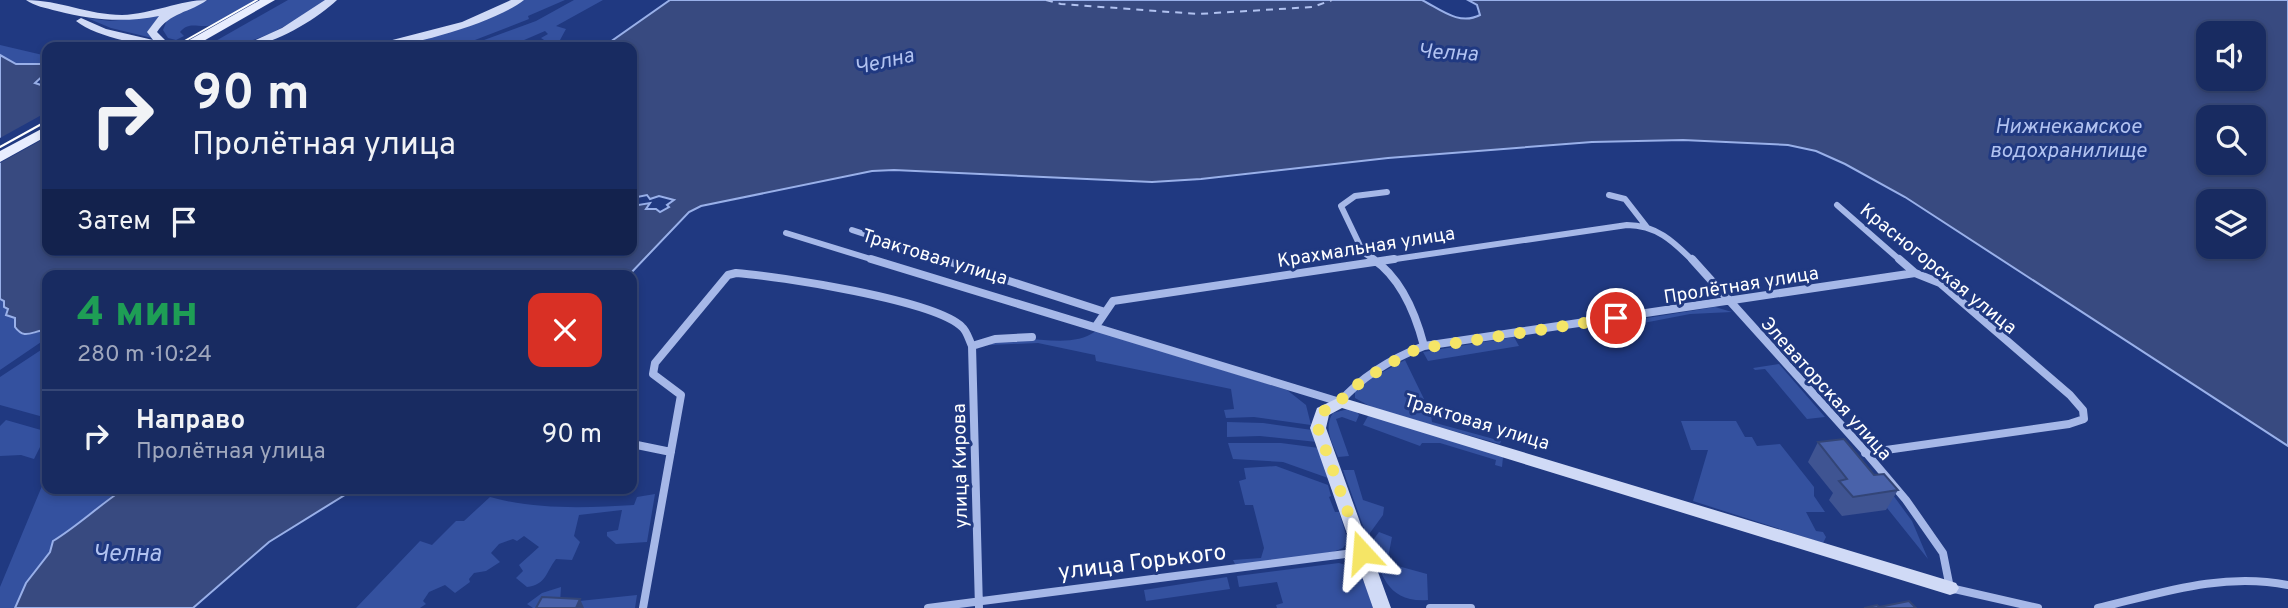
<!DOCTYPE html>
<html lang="ru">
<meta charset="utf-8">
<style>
:root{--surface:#182b61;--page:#25376a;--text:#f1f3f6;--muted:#9fa7bd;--line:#364776}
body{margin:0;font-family:Overpass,sans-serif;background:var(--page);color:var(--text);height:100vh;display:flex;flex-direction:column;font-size:26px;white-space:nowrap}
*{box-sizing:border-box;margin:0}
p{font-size:23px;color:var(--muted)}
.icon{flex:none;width:38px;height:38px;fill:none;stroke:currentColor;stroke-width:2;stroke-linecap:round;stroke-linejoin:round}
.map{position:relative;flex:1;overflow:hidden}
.details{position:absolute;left:42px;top:270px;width:595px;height:224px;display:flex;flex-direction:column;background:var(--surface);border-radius:14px;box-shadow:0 4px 10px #0003,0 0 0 2px var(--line)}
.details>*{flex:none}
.hud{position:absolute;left:42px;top:42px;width:595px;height:214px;border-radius:14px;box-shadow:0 4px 10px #0003,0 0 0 2px var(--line);background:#182b61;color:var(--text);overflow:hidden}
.tools{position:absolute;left:2196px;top:21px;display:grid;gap:14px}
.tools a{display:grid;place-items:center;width:70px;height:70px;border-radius:14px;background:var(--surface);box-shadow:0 4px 10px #0003,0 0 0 2px var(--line);font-size:35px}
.pin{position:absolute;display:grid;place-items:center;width:60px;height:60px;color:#fff;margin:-30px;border:4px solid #fff;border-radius:50%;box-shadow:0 2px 7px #0007}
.me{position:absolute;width:77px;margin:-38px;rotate:341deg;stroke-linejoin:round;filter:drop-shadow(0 0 5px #0008)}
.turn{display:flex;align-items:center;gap:24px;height:147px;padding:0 35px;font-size:32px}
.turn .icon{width:91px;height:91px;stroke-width:2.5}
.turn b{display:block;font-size:49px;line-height:60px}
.then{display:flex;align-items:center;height:66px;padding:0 35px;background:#0003;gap:14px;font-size:26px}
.round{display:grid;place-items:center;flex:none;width:74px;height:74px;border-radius:14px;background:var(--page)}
.summary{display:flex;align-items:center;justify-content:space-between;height:119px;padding:0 35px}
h1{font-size:42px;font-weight:800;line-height:52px;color:#1e9e55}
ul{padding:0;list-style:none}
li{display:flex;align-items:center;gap:21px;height:91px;padding:0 35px;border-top:2px solid var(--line)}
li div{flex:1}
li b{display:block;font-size:26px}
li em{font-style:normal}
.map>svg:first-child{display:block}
</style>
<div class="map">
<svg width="2288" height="608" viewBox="0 0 2288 608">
<rect width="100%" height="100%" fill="#203981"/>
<!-- green -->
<path fill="#34519f" d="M 208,0 L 257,0 C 243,8 226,20 211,25 C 199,29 190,20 180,32 L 184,36 L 176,40 L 168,38 L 163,30 L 167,20 Z
M 288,0 L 327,0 C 285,27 257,47 205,47 Z
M 523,0 L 565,0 L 528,16 L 529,19 L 475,40 L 448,47 L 380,47 L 445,31 Z
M 574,0 L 603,0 L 556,26 L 566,29 L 560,40 L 547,42 L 541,38 L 548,34 L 545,31 L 508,47 L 465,47 L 536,21 Z
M 164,15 L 150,28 L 152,38 L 111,28 L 87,18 L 110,21 Z
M 0,45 L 47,56 L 47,64 L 15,64 L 0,55 Z
M 0,299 L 4,300 L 27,335 L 47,330 L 47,338 L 0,370 Z
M 1715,307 L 1732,312 L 1690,314 L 1602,331 L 1598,326 Z
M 1096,331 L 1287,390 L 1306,405 L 1311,425 L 1254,417 L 1226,418 L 1224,410 L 1234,409 L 1231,389 L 1096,361 L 1095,355 L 1038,343 L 989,345 C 1022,328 1066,353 1096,331 Z
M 1514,337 L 1519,346 L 1428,361 L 1423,352 Z
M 47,346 L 47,418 L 0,405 L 0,377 Z
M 1405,360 L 1424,399 L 1417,401 L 1422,410 L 1430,408 L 1432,422 L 1501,441 L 1500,444 L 1375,409 L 1355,398 L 1355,391 L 1364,382 Z
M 1779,364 L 1825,417 L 1807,419 L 1765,369 L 1755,370 L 1753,368 Z
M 1348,409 L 1357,411 L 1359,415 L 1356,422 L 1342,417 L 1336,419 L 1349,456 L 1338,457 C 1332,442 1323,428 1333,413 Z
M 1373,415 L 1503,457 L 1502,467 L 1495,465 L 1496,460 L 1440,443 L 1422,443 L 1420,446 L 1363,425 L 1368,416 Z
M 6,420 L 41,430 L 45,437 L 34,459 L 21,455 L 0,456 L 0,426 Z
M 1681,421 L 1736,421 L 1745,437 L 1752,437 L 1757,446 L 1780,444 L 1814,487 L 1814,496 L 1825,512 L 1806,512 L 1816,531 L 1823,532 L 1826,537 L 1823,543 L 1693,501 L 1708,450 L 1691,450 Z
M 1227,422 L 1263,423 L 1312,430 L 1317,442 L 1260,436 L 1227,437 Z
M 1228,443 L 1281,443 L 1319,448 L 1328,478 L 1283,462 L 1233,459 Z
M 1276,466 L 1328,485 L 1331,496 L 1329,497 L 1335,512 L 1339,512 L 1348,541 L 1343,548 L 1333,552 L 1246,565 L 1235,564 L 1233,560 L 1261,558 L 1264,548 L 1253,505 L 1245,505 L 1239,481 L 1246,479 L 1244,468 Z
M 1343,470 L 1354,470 L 1363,500 L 1384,507 L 1383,515 L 1367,537 Z
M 47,474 L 47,488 L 118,488 L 118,492 C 95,508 76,527 53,541 L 50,552 L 26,583 L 15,608 L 0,608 L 0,587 Z
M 1890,491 L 1912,521 L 1928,559 L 1875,493 Z
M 655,494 L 647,542 L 616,544 L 607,536 L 607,532 L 618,530 L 622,510 L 579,515 L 574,536 L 580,542 L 572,560 L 556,559 C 546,572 546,585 527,587 L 516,578 L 523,571 L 519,565 L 539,547 L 524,536 L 517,541 L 513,539 L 499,544 L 491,553 L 500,562 L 486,571 L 474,573 L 469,579 L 470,582 L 455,593 L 445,585 L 429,592 L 423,601 L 426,604 L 420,608 L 356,608 L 420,541 L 432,545 L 456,521 L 464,521 L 490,497 C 536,510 587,508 634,505 L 637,497 Z
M 1379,532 L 1392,537 L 1387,563 L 1427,574 L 1428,600 C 1387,603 1382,575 1370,544 Z
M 1339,563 C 1363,569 1366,586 1373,608 L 1277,608 L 1276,605 L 1283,603 L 1277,582 L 1239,587 L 1237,576 Z
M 1227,577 L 1230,589 L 1146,601 L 1144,590 Z
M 561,587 L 560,603 L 637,595 L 635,608 L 533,608 L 527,604 L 542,593 Z"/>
<!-- water -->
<path fill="#384a80" stroke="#99b0e9" stroke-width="2" fill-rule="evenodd" d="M 670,0 L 1422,0 C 1440,9 1459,26 1480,15 L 1477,5 L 1468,0 L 2288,0 L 2288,446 L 1905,197 L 1845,164 L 1816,151 L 1788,145 L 1683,140 L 1592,142 L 1388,158 L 1201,179 L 1152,182 L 894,170 L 872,171 L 701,206 L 689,212 L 629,275 L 47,275 L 47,330 C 33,330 25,341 15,327 L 15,318 L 6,315 L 8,309 L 4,307 L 4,301 L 0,299 L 0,55 L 16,64 L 47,64 L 47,72 L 35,83 L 47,87 L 47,250 L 632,250 L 632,206 L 650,203 L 646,209 L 656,209 L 660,212 L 669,207 L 667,205 L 674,200 L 659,196 L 650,199 L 647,195 L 632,198 L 632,47 L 603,47 ZM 2208,33 L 2254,33 L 2254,79 L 2208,79 ZM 2208,117 L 2254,117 L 2254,163 L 2208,163 ZM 2208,201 L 2254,201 L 2254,247 L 2208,247 Z
M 118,488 L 356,488 L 269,542 L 193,608 L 15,608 L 26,583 L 50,552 L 53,541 C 76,527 95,509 118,493 Z"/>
<!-- pier -->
<path fill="#203981" d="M 47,112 L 47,137 L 0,163 L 0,138 Z"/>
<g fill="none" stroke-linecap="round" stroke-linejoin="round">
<!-- ferry -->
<path stroke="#b1c2f0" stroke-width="2" stroke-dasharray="7 6" stroke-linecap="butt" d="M 1046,0 L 1061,4 L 1198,14 L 1313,7 L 1332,0"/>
<!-- street-far1 -->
<path stroke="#a6b8e8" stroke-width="6" d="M 1609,195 L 1625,199 L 1646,226
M 1837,205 L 1901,261
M 852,230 L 947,261
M 786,233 L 877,261
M 1376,261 L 1363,252 L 1341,206 L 1355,196 L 1387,192
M 1382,261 L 1627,225 C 1656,225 1673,241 1693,261"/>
<!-- street -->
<path stroke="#a6b8e8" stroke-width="8" d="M 871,259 L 1340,402 C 1362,376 1393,358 1424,346 L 1915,273
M 941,259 L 1105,312
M 1373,259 C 1401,278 1416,315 1424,346
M 1692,259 L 1862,448 L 1906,500 L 1943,553 L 1950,588 L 2038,608
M 1096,326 L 1113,301 L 1394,259
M 972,346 L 995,339 L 1032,337
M 632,444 L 671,452
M 1865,453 L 2069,424 L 2084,419 L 2083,410 L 2070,395 L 1940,283 L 1915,273 L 1899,259
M 643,608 L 681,395 L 653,374 L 655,363 L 728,275 L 736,273 C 778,276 935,300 962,327 C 967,331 969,340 972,346 L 979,608
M 928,608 L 1361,552
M 1430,608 L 1471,608
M 2098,608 C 2161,593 2222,572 2288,585"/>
<!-- secondary -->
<path fill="#d0daf6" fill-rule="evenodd" d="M 26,0 C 59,0 89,15 122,15 C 152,14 180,0 207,0 C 191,12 169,13 157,32 L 168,43 L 176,47 C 149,47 97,38 76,21 L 81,18 L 106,29 L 153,40 L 147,32 L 159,16 C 123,23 92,20 57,11 C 46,8 34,6 26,0 Z
M 325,0 L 337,0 C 316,20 269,48 240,47 L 282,28 Z
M 511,0 L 524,0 C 497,22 406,49 372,47 L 373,45 L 462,22 Z
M 1340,397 L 1950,581 L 1956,583 L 1959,588 L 1956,593 L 1950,595 L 1342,408 L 1329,415 L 1326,428 L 1391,608 L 1373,608 L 1310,428 L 1317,408 Z"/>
<!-- primary -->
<path fill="#e8edfe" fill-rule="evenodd" d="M 260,0 L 275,0 L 193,47 L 177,47 Z
M 47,126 L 47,136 L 0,162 L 0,151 Z"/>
<!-- tram -->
<path stroke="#fff" stroke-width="2" d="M 174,47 L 257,0
M 0,147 L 47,121"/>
</g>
<!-- wall -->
<path fill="#3f5492" d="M 1818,442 L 1874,475 L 1898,490 L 1886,510 L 1842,516 L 1829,500 L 1833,493 L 1808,462 Z"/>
<!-- shaded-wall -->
<path fill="#334577" d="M 580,599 L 584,608 L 576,608 Z"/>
<!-- building -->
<path fill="#4962aa" stroke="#334577" stroke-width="2" d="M 1844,439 L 1874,475 L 1884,474 L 1898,490 L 1853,497 L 1839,481 L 1847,479 L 1818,442 Z
M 542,597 L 580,599 L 576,608 L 536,608 Z
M 1909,601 L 1916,608 L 1864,608 L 1877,605 L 1879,607 Z"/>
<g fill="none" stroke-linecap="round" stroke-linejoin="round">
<!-- route -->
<path stroke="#f5e566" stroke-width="12" stroke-dasharray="0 21.6" d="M 1362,552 L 1318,428 L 1322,412 L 1340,402 L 1347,392 L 1385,366 L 1417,349 L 1616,318"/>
</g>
<g text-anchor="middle" stroke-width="6" stroke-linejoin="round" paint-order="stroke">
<!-- street labels -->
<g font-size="19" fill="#fff" stroke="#203981">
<text transform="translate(1366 246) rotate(-9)" y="7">Крахмальная улица</text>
<text transform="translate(935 256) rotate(17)" y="7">Трактовая улица</text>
<text transform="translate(1939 268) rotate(39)" y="7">Красногорская улица</text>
<text transform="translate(1741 284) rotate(-9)" y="7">Пролётная улица</text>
<text transform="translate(1827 388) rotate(48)" y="7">Элеваторская улица</text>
<text transform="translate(1477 421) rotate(17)" y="7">Трактовая улица</text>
<text transform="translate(959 466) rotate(-91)" y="7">улица Кирова</text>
</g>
<!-- water labels -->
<g font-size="21" font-style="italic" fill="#b1c2f0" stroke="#203981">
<text transform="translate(1448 52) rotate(3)" y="7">Челна</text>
<text transform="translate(884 61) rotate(-13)" y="7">Челна</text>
<text x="2068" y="133">Нижнекамское<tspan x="2068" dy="24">водохранилище</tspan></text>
</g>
<!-- near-street labels -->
<g font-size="23" fill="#fff" stroke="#203981">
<text transform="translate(1142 561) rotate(-7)" y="8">улица Горького</text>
</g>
<!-- near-water labels -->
<g font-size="24" font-style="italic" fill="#b1c2f0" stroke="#203981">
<text x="127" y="561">Челна</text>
</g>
</g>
</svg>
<div class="tools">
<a><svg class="icon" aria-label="sound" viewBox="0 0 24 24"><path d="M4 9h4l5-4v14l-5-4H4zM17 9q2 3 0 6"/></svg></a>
<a><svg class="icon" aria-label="search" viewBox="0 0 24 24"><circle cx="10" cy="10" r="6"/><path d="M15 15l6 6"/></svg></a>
<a><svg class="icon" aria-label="layers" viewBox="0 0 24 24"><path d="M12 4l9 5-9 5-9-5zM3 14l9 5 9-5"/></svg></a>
</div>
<div class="pin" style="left:1616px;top:318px;background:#d93025"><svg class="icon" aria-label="arrive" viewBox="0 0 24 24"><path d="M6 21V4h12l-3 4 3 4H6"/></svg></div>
<svg class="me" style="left:1362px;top:552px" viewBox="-20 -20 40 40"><path d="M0-17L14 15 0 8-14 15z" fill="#f5e566" stroke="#fff" stroke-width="4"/></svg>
<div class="hud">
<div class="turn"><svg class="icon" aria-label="right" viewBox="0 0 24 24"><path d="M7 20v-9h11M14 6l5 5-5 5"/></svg><div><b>90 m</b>Пролётная улица</div></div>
<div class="then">Затем<svg class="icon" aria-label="arrive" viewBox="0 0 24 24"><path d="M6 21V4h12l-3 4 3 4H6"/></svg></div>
</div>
<section class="details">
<div class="summary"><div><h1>4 мин</h1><p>280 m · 10:24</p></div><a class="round" style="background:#d93025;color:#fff"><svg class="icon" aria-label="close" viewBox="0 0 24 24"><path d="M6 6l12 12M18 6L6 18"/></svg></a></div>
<ul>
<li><svg class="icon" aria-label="right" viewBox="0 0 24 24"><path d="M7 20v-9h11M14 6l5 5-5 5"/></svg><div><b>Направо</b><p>Пролётная улица</p></div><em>90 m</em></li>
</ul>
</section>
</div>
